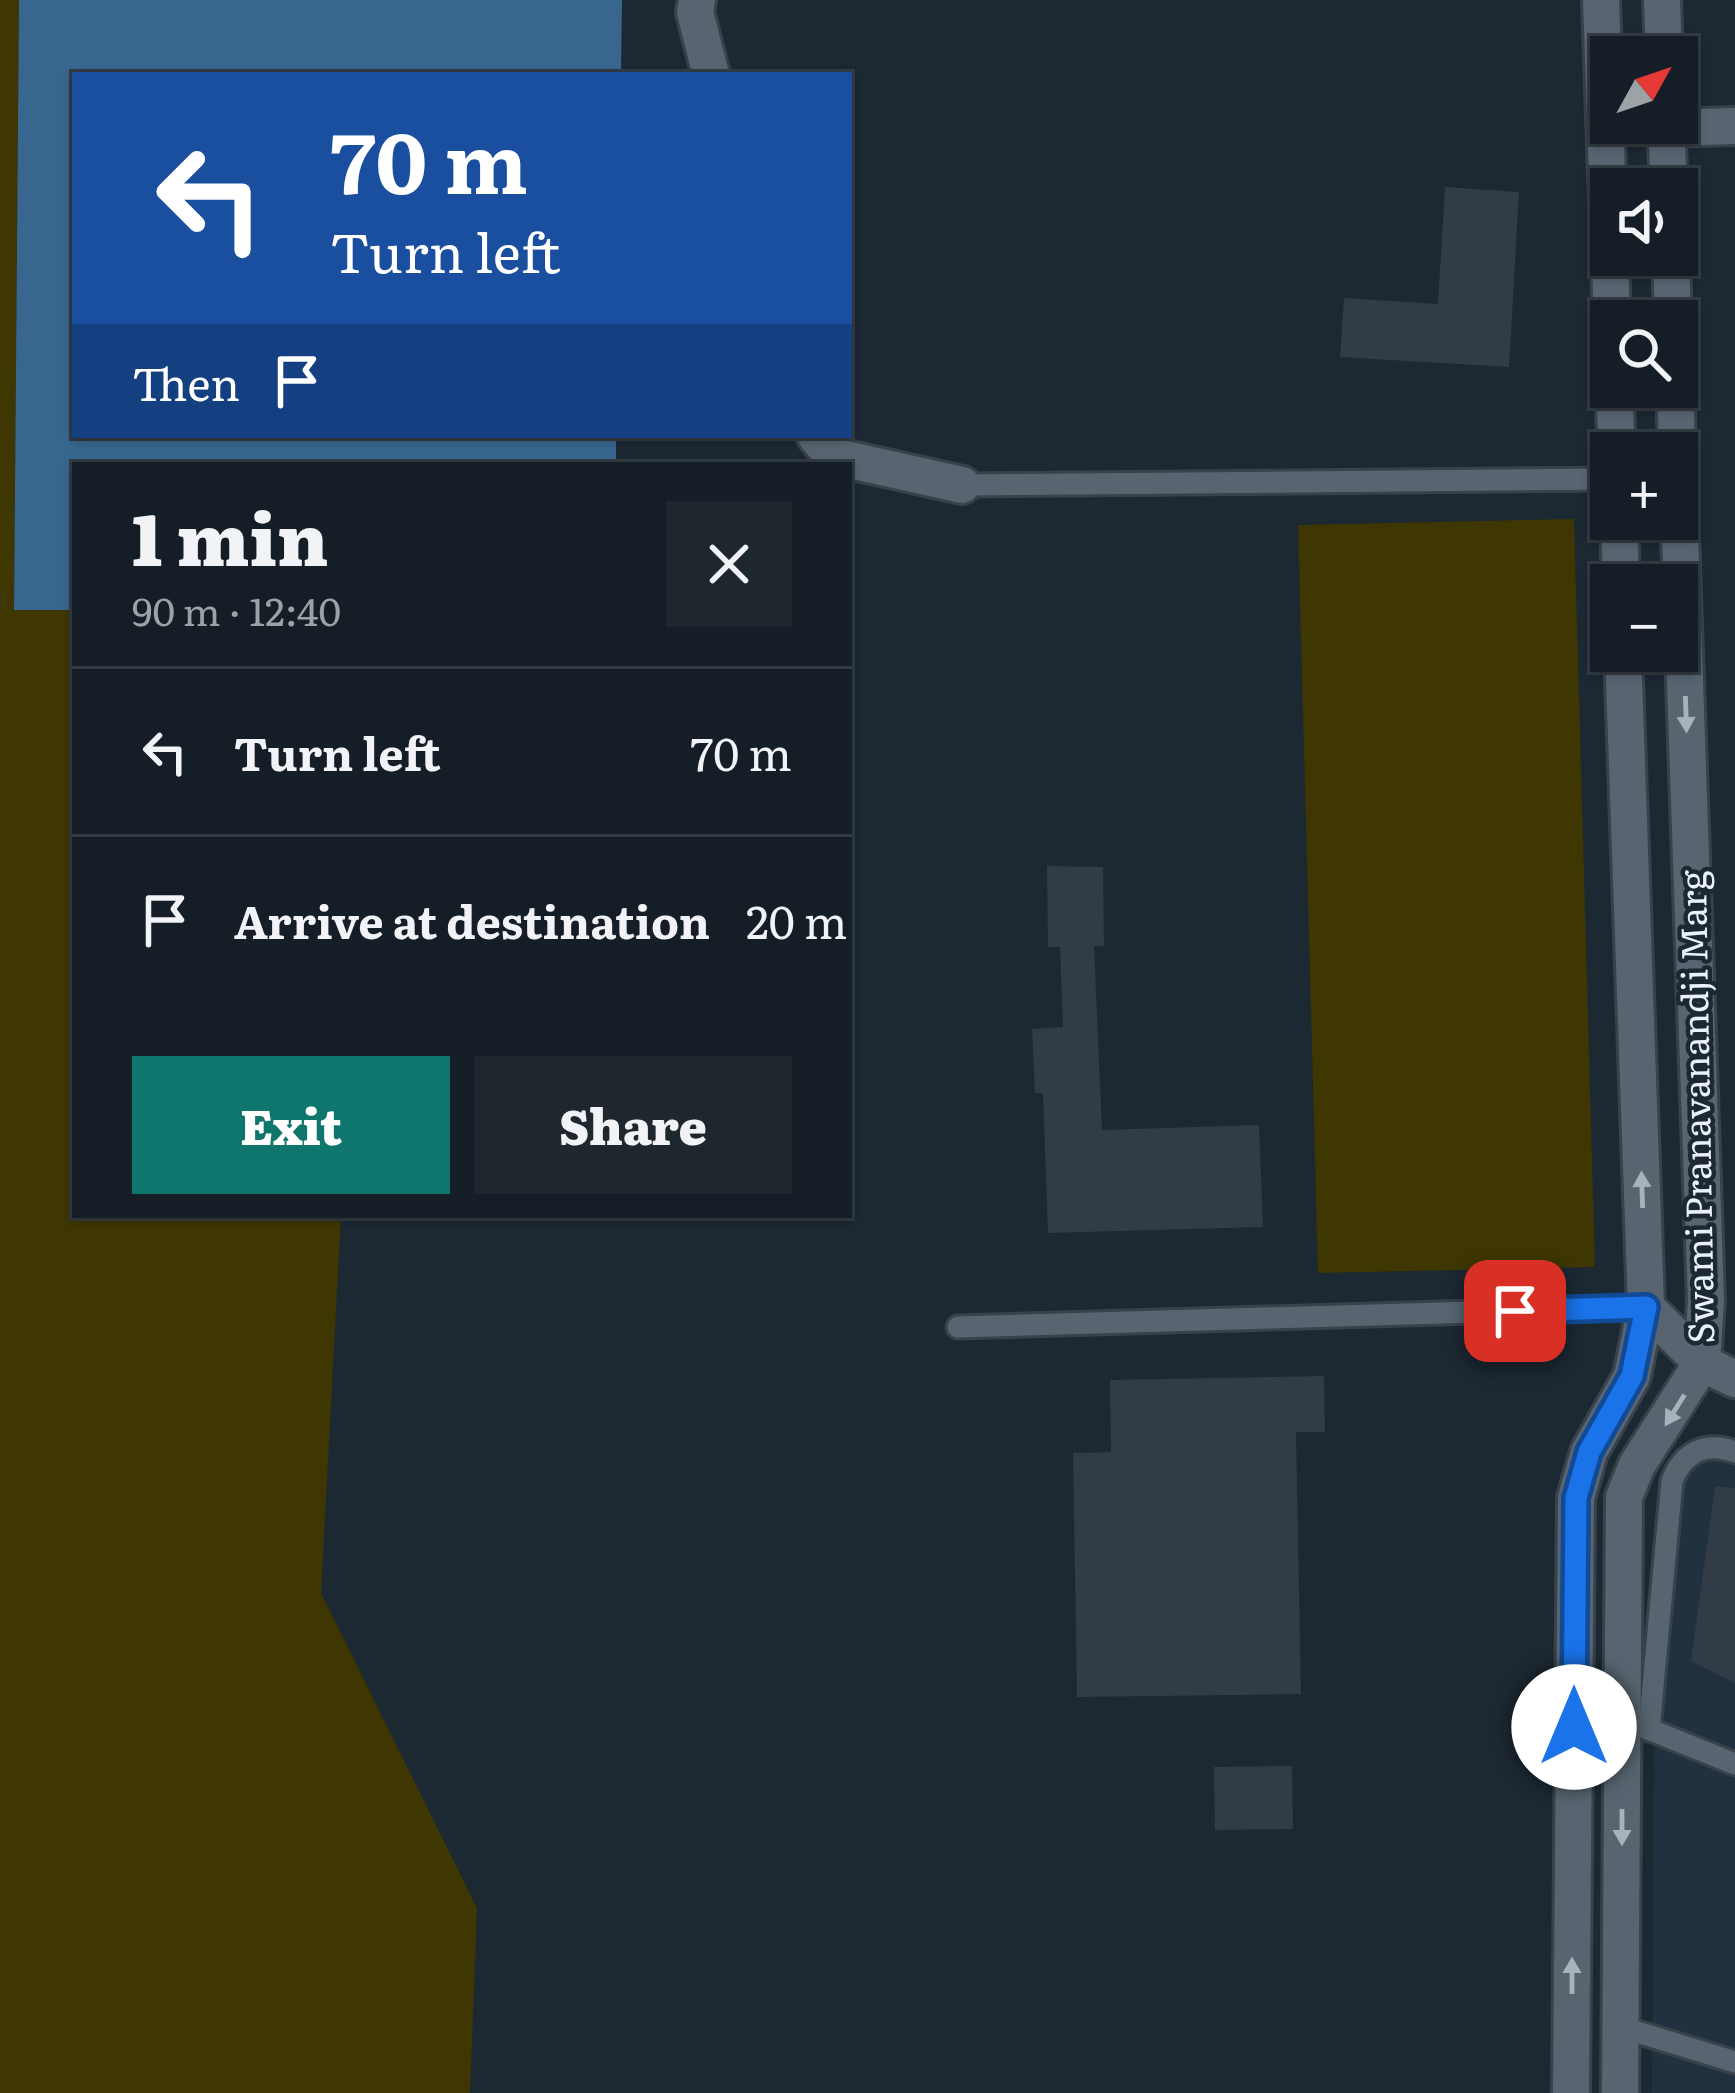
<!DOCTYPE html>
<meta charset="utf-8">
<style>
:root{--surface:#151e26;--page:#1e272e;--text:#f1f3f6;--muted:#9da2a7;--line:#343c43;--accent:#0f766e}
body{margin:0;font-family:Literata,serif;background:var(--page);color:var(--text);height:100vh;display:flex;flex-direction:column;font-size:45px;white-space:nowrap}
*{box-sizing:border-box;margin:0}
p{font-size:39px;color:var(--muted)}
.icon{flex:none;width:66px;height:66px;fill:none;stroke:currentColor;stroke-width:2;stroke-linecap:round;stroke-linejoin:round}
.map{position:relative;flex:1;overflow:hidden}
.side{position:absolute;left:72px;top:462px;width:780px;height:756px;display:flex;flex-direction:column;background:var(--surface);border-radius:0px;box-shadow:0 3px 9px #0004,0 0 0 3px var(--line)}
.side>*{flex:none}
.top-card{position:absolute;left:72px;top:72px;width:780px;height:366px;border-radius:0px;box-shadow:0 3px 9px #0004,0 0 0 3px var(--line);background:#1a4fa0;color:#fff;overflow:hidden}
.needle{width:78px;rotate:50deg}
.controls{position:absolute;left:1590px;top:36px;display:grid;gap:24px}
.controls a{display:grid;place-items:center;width:108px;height:108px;border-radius:0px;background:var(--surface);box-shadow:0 3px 9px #0004,0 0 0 3px var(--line);font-size:60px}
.pin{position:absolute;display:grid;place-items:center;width:102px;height:102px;color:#fff;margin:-51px;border-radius:24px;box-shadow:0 6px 18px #0006}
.me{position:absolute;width:132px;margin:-66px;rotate:0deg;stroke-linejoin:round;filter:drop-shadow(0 0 9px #0008)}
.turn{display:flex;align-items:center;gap:42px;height:252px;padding:0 60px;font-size:54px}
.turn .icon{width:156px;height:156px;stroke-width:2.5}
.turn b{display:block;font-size:84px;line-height:102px}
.then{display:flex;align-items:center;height:114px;padding:0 60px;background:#0003;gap:24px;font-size:45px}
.round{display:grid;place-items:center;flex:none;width:126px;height:126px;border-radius:0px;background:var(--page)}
.summary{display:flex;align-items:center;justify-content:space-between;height:204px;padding:0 60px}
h1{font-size:72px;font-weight:800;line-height:90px}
.primary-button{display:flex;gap:24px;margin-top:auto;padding:24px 60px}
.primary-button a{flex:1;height:138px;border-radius:0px;background:var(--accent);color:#fff;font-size:48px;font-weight:800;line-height:138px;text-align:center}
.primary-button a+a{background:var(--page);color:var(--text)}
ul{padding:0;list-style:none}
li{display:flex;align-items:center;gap:36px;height:168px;padding:0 60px;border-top:3px solid var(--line)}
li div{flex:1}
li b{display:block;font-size:45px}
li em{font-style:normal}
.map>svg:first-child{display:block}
</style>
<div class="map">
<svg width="1735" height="2093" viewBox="0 0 1735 2093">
<rect width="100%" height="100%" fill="#1c2832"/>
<!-- built -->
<path fill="#213140" d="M 1735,1443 L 1735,2093 L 1652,2093 L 1656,1525 L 1688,1463 Z"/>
<!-- green -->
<path fill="#3e3702" d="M 0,0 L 19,0 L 14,609 L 75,610 L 75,1215 L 341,1215 L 321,1593 L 477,1908 L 470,2093 L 0,2093 Z
M 1574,519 L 1595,1267 L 1318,1273 L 1298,525 Z"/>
<!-- water -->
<path fill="#38668f" d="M 19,0 L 622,0 L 621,75 L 75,75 L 75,435 L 616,435 L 616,465 L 75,465 L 75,610 L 14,610 Z"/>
<!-- building -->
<path fill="#313c47" d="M 1445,187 L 1519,192 L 1509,367 L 1340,357 L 1344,298 L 1438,304 Z
M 1047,866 L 1103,867 L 1104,946 L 1094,946 L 1102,1130 L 1259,1125 L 1263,1227 L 1048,1233 L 1043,1093 L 1035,1093 L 1032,1029 L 1063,1027 L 1060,947 L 1048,947 Z
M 1324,1376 L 1325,1432 L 1296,1432 L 1301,1694 L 1077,1697 L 1073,1453 L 1111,1452 L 1110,1380 Z
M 1715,1486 L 1735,1488 L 1735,1683 L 1691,1661 Z
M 1292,1766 L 1293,1829 L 1215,1830 L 1214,1767 Z"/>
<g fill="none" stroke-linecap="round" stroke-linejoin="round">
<!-- service casing -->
<g stroke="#38424b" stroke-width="27">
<path id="service" d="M 962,485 L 1611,479
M 958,1327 L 1646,1307
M 1641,1726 L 1735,1764
M 1649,1730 L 1672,1481 C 1683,1452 1706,1441 1735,1452
M 1621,2027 L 1735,2062"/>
</g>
<!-- minor casing -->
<g stroke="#38424b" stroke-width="42">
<path id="minor" d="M 697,0 L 695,12 L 711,75
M 815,435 L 832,456 L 962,485"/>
</g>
<!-- tertiary casing -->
<g stroke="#38424b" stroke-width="42">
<path id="tertiary" d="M 1601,0 L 1612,321
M 1662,0 L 1664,57
M 1666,123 L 1669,189
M 1667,128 L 1735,126
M 1671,255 L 1673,321
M 1614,387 L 1617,453
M 1619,519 L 1621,585
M 1646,1307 L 1702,1363 L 1735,1379
M 1571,2093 L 1576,1498 L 1589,1452 L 1632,1376 L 1646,1307 L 1623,651
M 1620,2093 L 1624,1497 L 1637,1465 L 1702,1363 L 1706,1300 L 1675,387"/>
</g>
<!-- service -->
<use href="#service" stroke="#586571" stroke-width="21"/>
<!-- minor -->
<use href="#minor" stroke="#586571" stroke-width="36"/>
<!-- tertiary -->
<use href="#tertiary" stroke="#586571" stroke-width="36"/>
</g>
<!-- one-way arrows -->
<defs><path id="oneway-solid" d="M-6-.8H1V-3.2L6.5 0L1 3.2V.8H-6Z" transform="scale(3)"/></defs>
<g fill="#a8b2bb">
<use href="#oneway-solid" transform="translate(1686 714) rotate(88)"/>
<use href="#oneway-solid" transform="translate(1642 1190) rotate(-92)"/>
<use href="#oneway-solid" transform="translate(1675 1410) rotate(122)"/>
<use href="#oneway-solid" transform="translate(1622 1827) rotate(90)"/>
<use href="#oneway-solid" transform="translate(1572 1976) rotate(-90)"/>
</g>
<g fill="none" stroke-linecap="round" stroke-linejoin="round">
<!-- route casing -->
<g stroke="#114b97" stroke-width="30">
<path id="route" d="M 1515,1311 L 1646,1307 L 1632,1376 L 1589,1452 L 1576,1498 L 1574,1727"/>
</g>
<!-- route -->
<use href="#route" stroke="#1a73e8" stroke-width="21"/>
</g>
<g text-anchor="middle" stroke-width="9" stroke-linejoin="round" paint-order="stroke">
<!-- street labels -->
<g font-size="36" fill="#eaf1f8" stroke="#1c2832">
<text transform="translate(1697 1107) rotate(-91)" y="13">Swami Pranavanandji Marg</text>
</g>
</g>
</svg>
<div class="controls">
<a><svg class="needle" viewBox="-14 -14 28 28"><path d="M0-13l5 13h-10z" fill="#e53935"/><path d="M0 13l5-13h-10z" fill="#9da2a7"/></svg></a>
<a><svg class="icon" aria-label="sound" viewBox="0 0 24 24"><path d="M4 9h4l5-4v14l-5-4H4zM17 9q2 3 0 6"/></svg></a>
<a><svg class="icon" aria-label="search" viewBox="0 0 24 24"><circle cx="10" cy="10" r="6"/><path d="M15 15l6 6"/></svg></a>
<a>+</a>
<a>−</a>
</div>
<div class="pin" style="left:1515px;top:1311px;background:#d93025"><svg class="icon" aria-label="arrive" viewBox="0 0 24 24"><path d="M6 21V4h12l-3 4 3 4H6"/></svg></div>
<svg class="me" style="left:1574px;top:1727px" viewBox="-20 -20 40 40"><circle r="19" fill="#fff"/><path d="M0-13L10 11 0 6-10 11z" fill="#1a73e8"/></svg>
<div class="top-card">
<div class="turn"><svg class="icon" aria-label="left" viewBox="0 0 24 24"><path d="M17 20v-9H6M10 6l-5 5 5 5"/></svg><div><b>70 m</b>Turn left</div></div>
<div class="then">Then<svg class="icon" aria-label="arrive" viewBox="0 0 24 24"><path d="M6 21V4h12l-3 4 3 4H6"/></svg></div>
</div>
<section class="side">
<div class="summary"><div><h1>1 min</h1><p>90 m · 12:40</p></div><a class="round"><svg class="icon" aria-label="close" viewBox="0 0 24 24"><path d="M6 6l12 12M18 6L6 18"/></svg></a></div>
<ul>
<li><svg class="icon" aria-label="left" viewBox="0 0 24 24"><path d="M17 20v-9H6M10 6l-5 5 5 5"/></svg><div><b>Turn left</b></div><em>70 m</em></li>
<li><svg class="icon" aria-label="arrive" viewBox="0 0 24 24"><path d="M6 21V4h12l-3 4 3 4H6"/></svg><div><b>Arrive at destination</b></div><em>20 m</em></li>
</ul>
<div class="primary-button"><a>Exit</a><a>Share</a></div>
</section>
</div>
